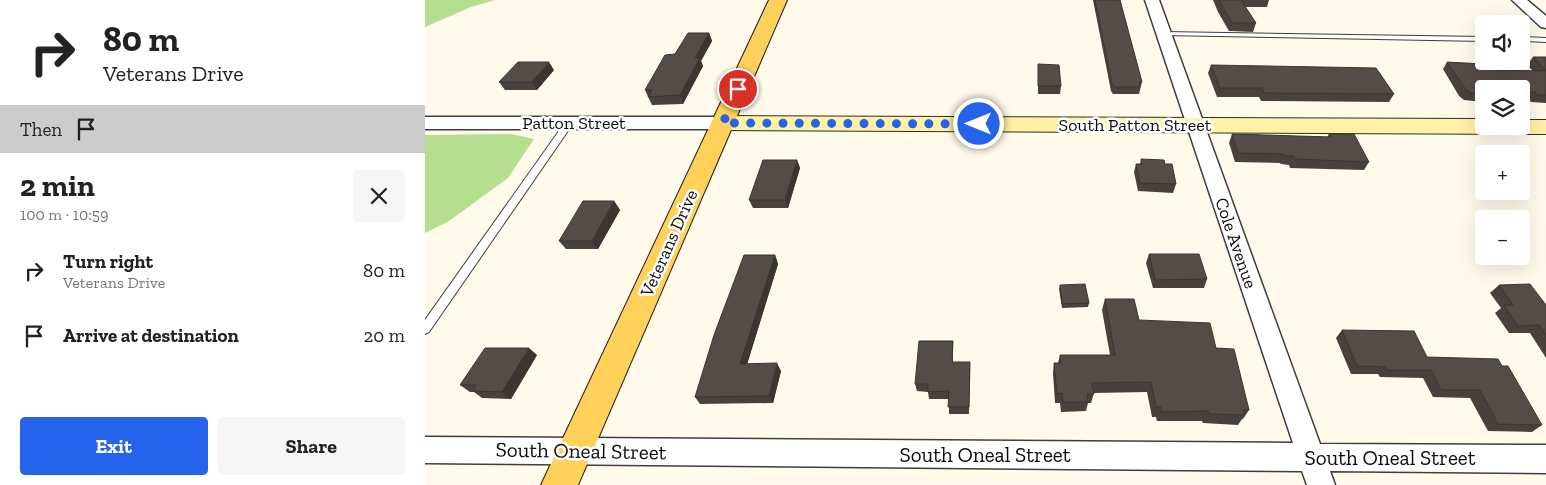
<!DOCTYPE html>
<meta charset="utf-8">
<style>
:root{--surface:#fff;--page:#f6f6f6;--text:#222;--muted:#767676;--accent:#2563eb}
body{margin:0;font-family:"Zilla Slab",serif;background:var(--page);color:var(--text);height:100vh;display:flex;flex-direction:column;font-size:19px;white-space:nowrap}
*{box-sizing:border-box;margin:0}
p{font-size:16px;color:var(--muted)}
.icon{flex:none;width:28px;height:28px;fill:none;stroke:currentColor;stroke-width:2;stroke-linecap:round;stroke-linejoin:round}
.map{position:relative;flex:1;overflow:hidden}
.details{display:flex;flex-direction:column;background:var(--surface);width:425px}
.details>*{flex:none}
.top-card{background:#fff;color:var(--text);overflow:hidden}
.buttons{position:absolute;left:1050px;top:15px;display:grid;gap:10px}
.buttons a{display:grid;place-items:center;width:55px;height:55px;border-radius:5px;background:var(--surface);box-shadow:0 5px 20px #0002;font-size:25px}
.pin{position:absolute;display:grid;place-items:center;width:42px;height:42px;color:#fff;margin:-21px;border:2px solid #fff;border-radius:50%;box-shadow:0 1px 5px #0007}
.me{position:absolute;width:55px;margin:-28px;rotate:270deg;stroke-linejoin:round;filter:drop-shadow(0 0 4px #0008)}
.turn{display:flex;align-items:center;gap:18px;height:105px;padding:0 20px;font-size:22px}
.turn .icon{width:65px;height:65px;stroke-width:2.5}
.turn b{display:block;font-size:35px;line-height:42px}
.then{display:flex;align-items:center;height:48px;padding:0 20px;background:#0003;gap:10px;font-size:19px}
.round{display:grid;place-items:center;flex:none;width:52px;height:52px;border-radius:5px;background:var(--page)}
.head{display:flex;align-items:center;justify-content:space-between;height:85px;padding:0 20px}
h1{font-size:30px;font-weight:800;line-height:38px}
.primary-button{display:flex;gap:10px;margin-top:auto;padding:10px 20px}
.primary-button a{flex:1;height:58px;border-radius:5px;background:var(--accent);color:#fff;font-size:20px;font-weight:800;line-height:58px;text-align:center}
.primary-button a+a{background:var(--page);color:var(--text)}
ul{padding:0;list-style:none}
li{display:flex;align-items:center;gap:15px;height:65px;padding:0 20px}
li div{flex:1}
li b{display:block;font-size:19px}
li em{font-style:normal}
main{display:flex;flex:1;min-height:0}
.map>svg:first-child{display:block}
</style>
<main>
<section class="details">
<div class="top-card">
<div class="turn"><svg class="icon" aria-label="right" viewBox="0 0 24 24"><path d="M7 20v-9h11M14 6l5 5-5 5"/></svg><div><b>80 m</b>Veterans Drive</div></div>
<div class="then">Then<svg class="icon" aria-label="arrive" viewBox="0 0 24 24"><path d="M6 21V4h12l-3 4 3 4H6"/></svg></div>
</div>
<div class="head"><div><h1>2 min</h1><p>100 m · 10:59</p></div><a class="round"><svg class="icon" aria-label="close" viewBox="0 0 24 24"><path d="M6 6l12 12M18 6L6 18"/></svg></a></div>
<ul>
<li><svg class="icon" aria-label="right" viewBox="0 0 24 24"><path d="M7 20v-9h11M14 6l5 5-5 5"/></svg><div><b>Turn right</b><p>Veterans Drive</p></div><em>80 m</em></li>
<li><svg class="icon" aria-label="arrive" viewBox="0 0 24 24"><path d="M6 21V4h12l-3 4 3 4H6"/></svg><div><b>Arrive at destination</b></div><em>20 m</em></li>
</ul>
<div class="primary-button"><a>Exit</a><a>Share</a></div>
</section>
<div class="map">
<svg width="1121" height="485" viewBox="0 0 1121 485">
<rect width="100%" height="100%" fill="#fffaea"/>
<!-- forest -->
<path fill="#b5de8f" d="M 0,0 L 70,0 L 46,7 L 0,27 Z
M 86,134 L 109,139 L 83,178 L 24,221 L 0,233 L 0,135 Z"/>
<g fill="none" stroke-linecap="round" stroke-linejoin="round">
<!-- lane casing -->
<g stroke="#3e3e3e" stroke-width="2">
<path id="lane" d="M 739,32 L 1059,37 L 1059,41 L 737,35 L 737,33 Z
M 1096,37 L 1121,38 L 1121,42 L 1096,41 Z
M 144,120 L 148,123 L 147,125 L 4,332 L 0,334 L 0,320 L 141,121 Z"/>
</g>
<!-- street casing -->
<g stroke="#3e3e3e" stroke-width="3">
<path id="street" d="M 720,0 L 734,0 L 895,444 L 1121,445 L 1121,473 L 905,471 L 910,485 L 882,485 L 877,471 L 0,463 L 0,437 L 868,443 Z
M 1087,0 L 1102,0 L 1121,16 L 1121,28 L 1116,27 Z
M 0,117 L 298,117 L 304,119 L 307,123 L 304,127 L 298,129 L 0,129 Z"/>
</g>
<!-- secondary casing -->
<g stroke="#2d2d2d" stroke-width="2">
<path id="secondary" d="M 298,116 L 1059,119 L 1059,126 L 1096,126 L 1096,120 L 1121,120 L 1121,134 L 298,130 L 290,128 L 287,123 L 290,118 Z"/>
</g>
<!-- primary casing -->
<g stroke="#1c1c1c" stroke-width="2">
<path id="primary" d="M 344,0 L 362,0 L 153,485 L 116,485 Z"/>
</g>
<!-- lane -->
<use href="#lane" fill="#fff" fill-rule="evenodd"/>
<!-- street -->
<use href="#street" fill="#fff" fill-rule="evenodd"/>
<!-- secondary -->
<use href="#secondary" fill="#fff2a5" fill-rule="evenodd"/>
<!-- primary -->
<use href="#primary" fill="#ffd15a" fill-rule="evenodd"/>
</g>
<!-- wall -->
<path fill="#49413d" d="M 668,0 L 695,0 L 717,82 L 714,94 L 688,94 L 686,91 Z
M 788,0 L 844,0 L 842,7 L 820,7 L 831,23 L 828,32 L 804,31 L 793,12 Z
M 284,33 L 287,41 L 276,61 L 278,66 L 258,104 L 227,105 L 220,90 L 250,54 Z
M 1108,57 L 1121,57 L 1121,103 L 1106,102 L 1104,100 L 1096,100 L 1096,89 L 1059,89 L 1059,102 L 1039,100 L 1034,96 L 1018,69 L 1022,62 L 1065,70 L 1108,71 L 1102,65 Z
M 613,64 L 636,86 L 635,94 L 613,94 Z
M 786,65 L 969,94 L 964,102 L 836,101 L 834,97 L 792,97 L 783,73 Z
M 129,70 L 112,90 L 80,90 L 74,82 Z
M 807,134 L 902,137 L 904,134 L 944,162 L 939,170 L 865,168 L 864,165 L 856,164 L 855,163 L 810,162 L 804,143 Z
M 716,159 L 740,164 L 751,184 L 748,193 L 713,191 L 709,172 L 711,164 L 715,164 Z
M 372,160 L 375,168 L 363,208 L 328,208 L 324,200 Z
M 189,201 L 195,210 L 173,249 L 141,249 L 134,241 Z
M 724,254 L 782,279 L 779,288 L 728,288 L 721,263 Z
M 350,255 L 353,264 L 322,364 L 356,371 L 348,403 L 275,404 L 270,397 Z
M 635,285 L 664,303 L 663,307 L 637,308 L 634,289 Z
M 1074,285 L 1121,305 L 1121,358 L 1105,333 L 1084,333 L 1070,313 L 1076,308 L 1065,293 Z
M 680,299 L 714,320 L 791,348 L 824,410 L 818,419 L 817,419 L 813,425 L 778,423 L 777,421 L 732,421 L 731,417 L 727,417 L 722,392 L 669,393 L 666,403 L 663,403 L 661,411 L 636,412 L 635,403 L 630,403 L 628,373 L 629,363 L 633,363 L 635,355 L 685,355 L 677,310 Z
M 917,330 L 1002,357 L 1117,425 L 1107,432 L 1063,431 L 1045,398 L 1008,397 L 998,378 L 955,377 L 953,374 L 926,374 L 911,338 Z
M 528,341 L 528,362 L 545,362 L 544,414 L 524,414 L 524,399 L 504,399 L 503,392 L 492,391 L 490,384 Z
M 112,355 L 86,399 L 57,398 L 49,392 L 45,392 L 35,385 Z"/>
<!-- shaded-wall -->
<path fill="#3c3532" d="M 284,33 L 287,41 L 276,61 L 278,66 L 258,104 L 255,95 L 270,58 Z
M 124,62 L 129,70 L 112,90 L 107,82 Z
M 372,160 L 375,168 L 363,208 L 360,200 Z
M 189,201 L 195,210 L 173,249 L 167,241 Z
M 350,255 L 353,264 L 320,371 L 315,364 Z
M 104,348 L 112,355 L 86,399 L 77,392 Z
M 352,363 L 356,371 L 348,403 L 344,396 Z"/>
<!-- building -->
<path fill="#554c47" stroke="#3c3532" d="M 670,0 L 695,0 L 717,82 L 714,82 L 715,87 L 689,87 L 687,84 Z
M 794,0 L 816,0 L 831,23 L 807,23 Z
M 263,33 L 284,33 L 270,58 L 275,58 L 255,95 L 223,97 L 227,90 L 220,90 L 240,55 L 250,54 Z
M 1108,57 L 1121,57 L 1121,70 Z
M 93,62 L 124,62 L 107,82 L 74,82 Z
M 1022,62 L 1058,64 L 1065,70 L 1121,71 L 1121,95 L 1112,95 L 1110,92 L 1096,92 L 1096,89 L 1059,89 L 1059,94 L 1045,93 L 1040,88 Z
M 613,64 L 634,65 L 636,86 L 613,86 Z
M 786,65 L 951,68 L 969,94 L 839,93 L 837,88 L 795,88 Z
M 807,134 L 906,137 L 904,134 L 929,134 L 944,162 L 870,159 L 868,156 L 860,156 L 859,154 L 813,153 Z
M 716,159 L 739,160 L 740,164 L 747,164 L 751,184 L 715,183 L 711,164 L 717,164 Z
M 338,160 L 372,160 L 360,200 L 324,200 Z
M 158,201 L 189,201 L 167,241 L 134,241 Z
M 724,254 L 774,254 L 782,279 L 730,280 Z
M 319,255 L 350,255 L 315,364 L 352,363 L 344,396 L 270,397 L 289,335 Z
M 660,284 L 664,303 L 637,304 L 635,285 Z
M 1105,284 L 1121,305 L 1121,335 L 1114,325 L 1093,326 L 1079,305 L 1088,305 L 1074,285 Z
M 680,299 L 709,299 L 714,320 L 785,323 L 791,348 L 809,349 L 824,410 L 818,410 L 819,415 L 784,414 L 783,411 L 736,412 L 736,407 L 731,407 L 726,382 L 667,383 L 669,394 L 662,394 L 663,402 L 638,402 L 637,393 L 632,394 L 629,363 L 636,363 L 635,355 L 690,355 Z
M 917,330 L 989,331 L 1002,357 L 1073,359 L 1077,366 L 1083,366 L 1117,425 L 1073,424 L 1055,390 L 1016,390 L 1006,370 L 962,370 L 961,367 L 932,366 Z
M 494,341 L 528,341 L 527,362 L 545,362 L 544,407 L 523,407 L 524,391 L 503,392 L 503,384 L 490,384 Z
M 60,348 L 104,348 L 77,392 L 48,391 L 51,385 L 35,385 Z"/>
<g fill="none" stroke-linecap="round" stroke-linejoin="round">
<!-- route -->
<path stroke="#2563eb" stroke-width="9" stroke-dasharray="0 16.2" d="M 313,89 L 298,123 L 554,124"/>
</g>
<g text-anchor="middle" stroke-width="5" stroke-linejoin="round" paint-order="stroke">
<!-- street labels -->
<g font-size="18" fill="#0b0b0b" stroke="#fff">
<text x="149" y="129">Patton Street</text>
<text x="710" y="131">South Patton Street</text>
<text transform="translate(244 243) rotate(-66)" y="6">Veterans Drive</text>
<text transform="translate(811 243) rotate(71)" y="6">Cole Avenue</text>
</g>
<!-- near-street labels -->
<g font-size="21" fill="#0b0b0b" stroke="#fff">
<text transform="translate(156 451) rotate(1)" y="7">South Oneal Street</text>
<text x="560" y="462">South Oneal Street</text>
<text x="965" y="465">South Oneal Street</text>
</g>
</g>
</svg>
<div class="buttons">
<a><svg class="icon" aria-label="sound" viewBox="0 0 24 24"><path d="M4 9h4l5-4v14l-5-4H4zM17 9q2 3 0 6"/></svg></a>
<a><svg class="icon" aria-label="layers" viewBox="0 0 24 24"><path d="M12 4l9 5-9 5-9-5zM3 14l9 5 9-5"/></svg></a>
<a>+</a>
<a>−</a>
</div>
<div class="pin" style="left:313px;top:89px;background:#d93025"><svg class="icon" aria-label="arrive" viewBox="0 0 24 24"><path d="M6 21V4h12l-3 4 3 4H6"/></svg></div>
<svg class="me" style="left:554px;top:124px" viewBox="-20 -20 40 40"><circle r="17" fill="#2563eb" stroke="#fff" stroke-width="3"/><path d="M0-11L8 9 0 5-8 9z" fill="#fff"/></svg>
</div>
</main>
